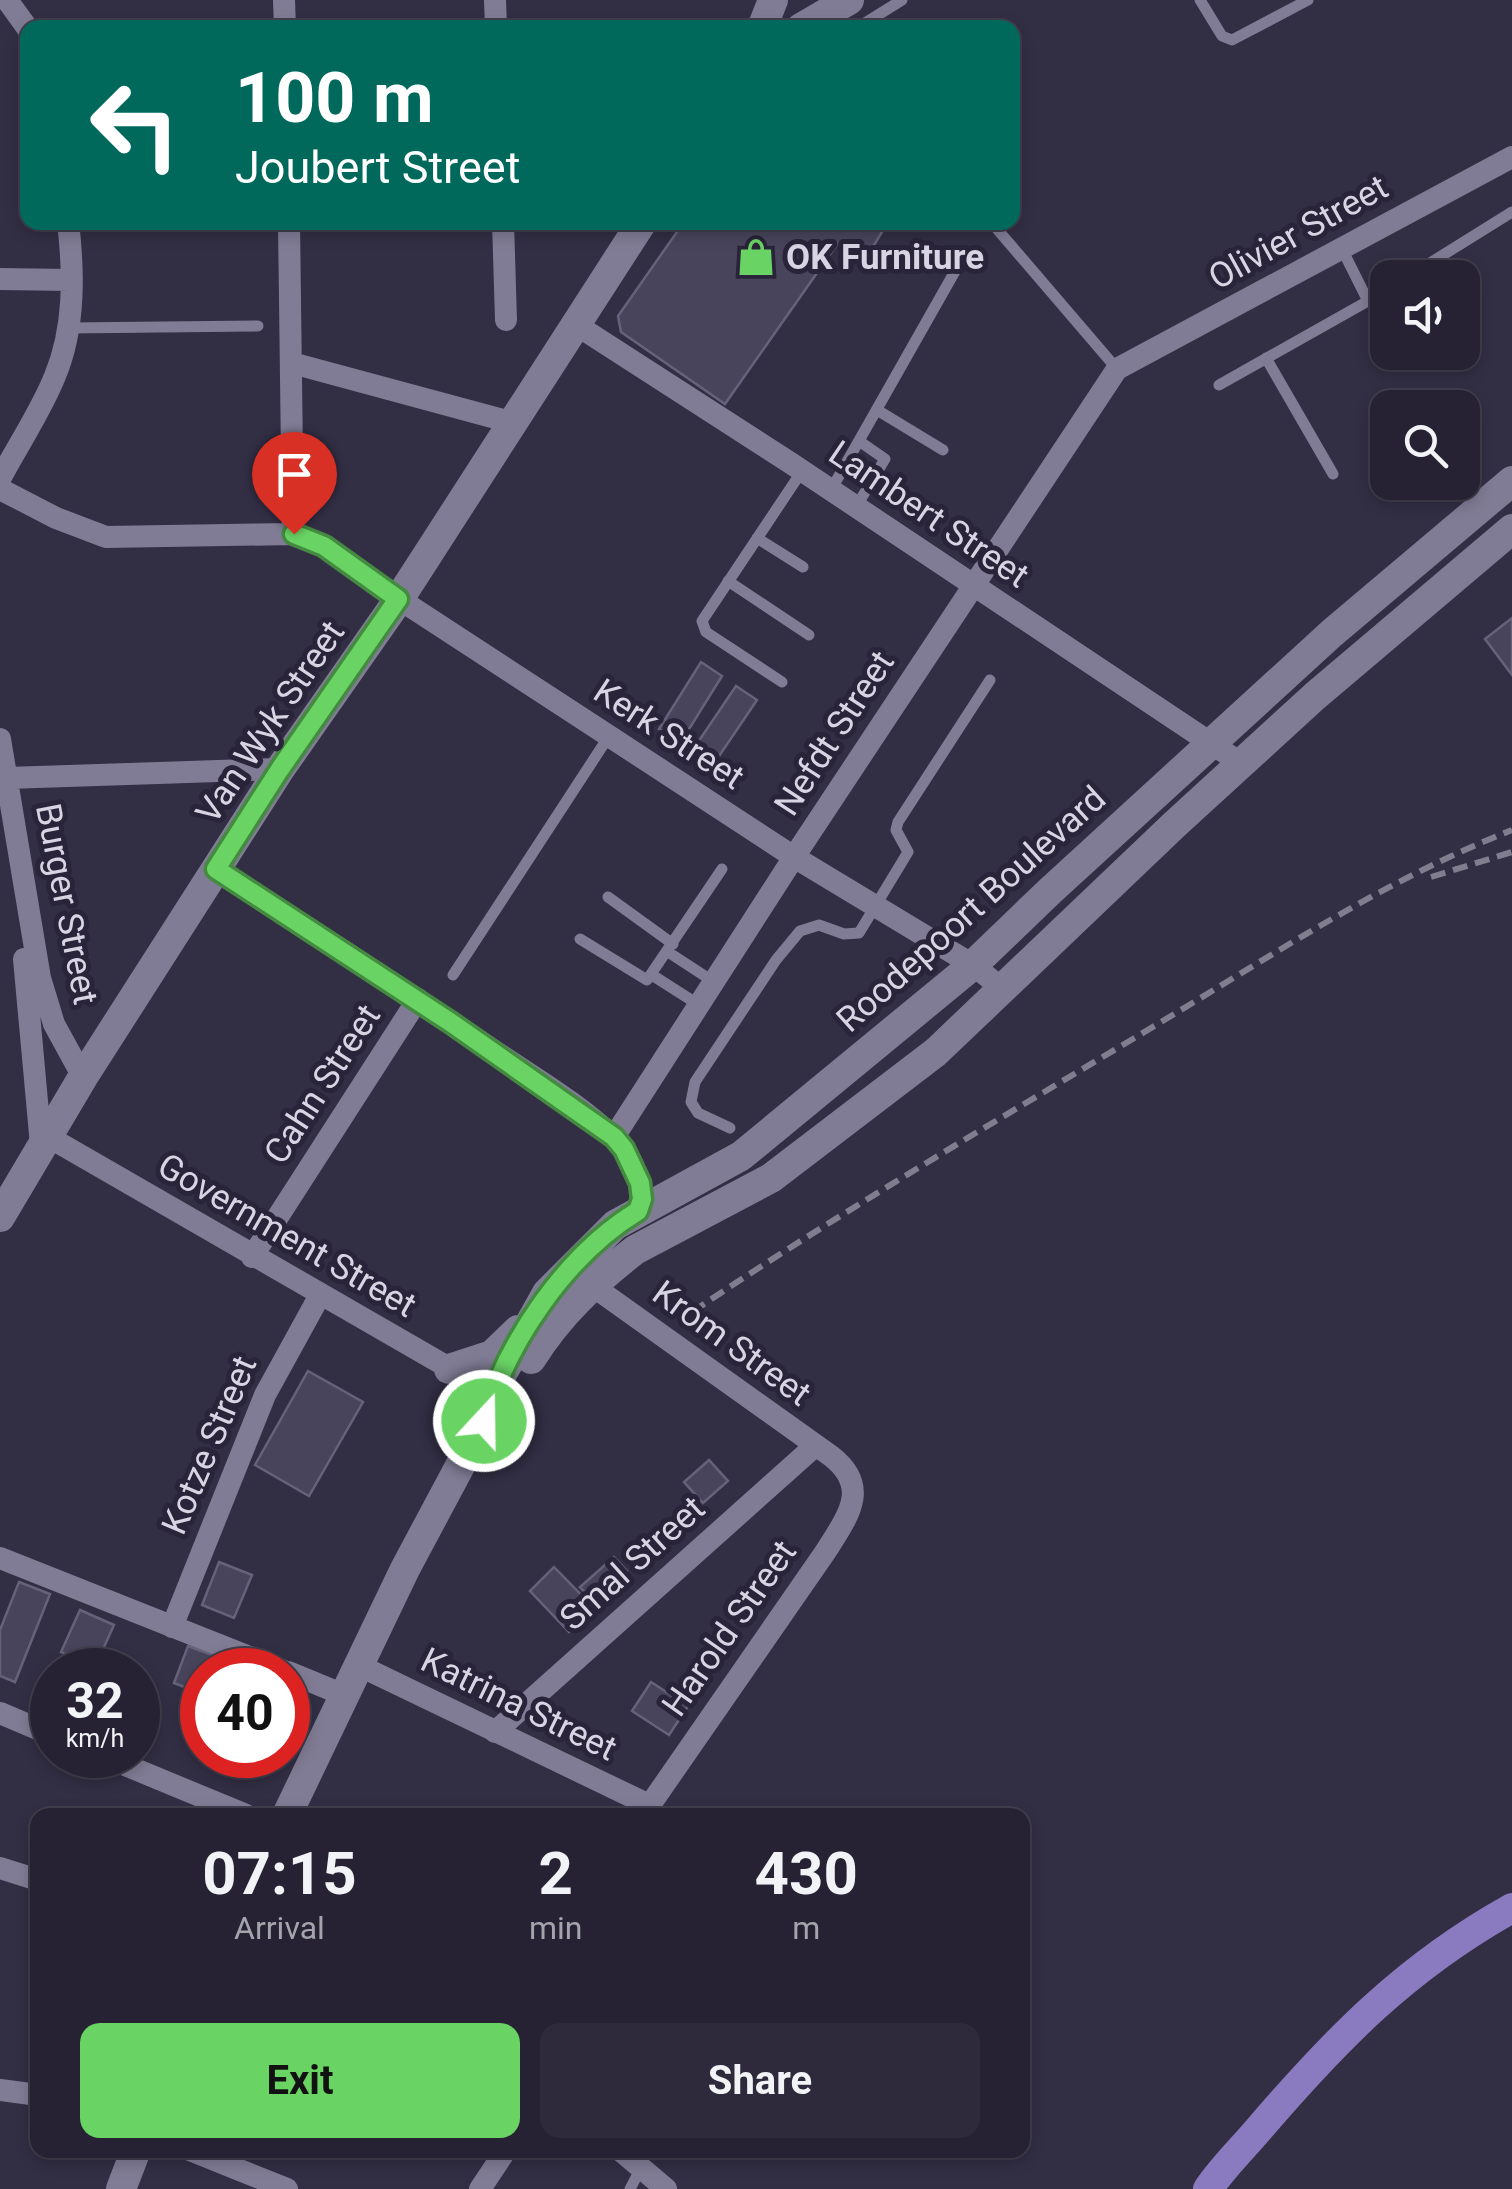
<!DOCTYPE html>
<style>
:root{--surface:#262233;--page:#2e2a3b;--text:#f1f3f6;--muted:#a4a4ac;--line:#423f4e;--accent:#69d464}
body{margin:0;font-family:Roboto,sans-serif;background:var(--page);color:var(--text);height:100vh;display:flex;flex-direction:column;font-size:38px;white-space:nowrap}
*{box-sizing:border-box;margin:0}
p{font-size:32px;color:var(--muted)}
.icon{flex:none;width:55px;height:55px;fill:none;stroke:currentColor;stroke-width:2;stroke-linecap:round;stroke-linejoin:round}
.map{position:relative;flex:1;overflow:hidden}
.sheet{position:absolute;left:30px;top:1808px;width:1000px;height:350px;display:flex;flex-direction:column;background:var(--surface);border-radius:20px;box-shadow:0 5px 15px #0003,0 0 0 2px var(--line)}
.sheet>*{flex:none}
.banner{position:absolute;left:20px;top:20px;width:1000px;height:210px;border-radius:20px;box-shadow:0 5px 15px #0003,0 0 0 2px var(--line);background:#00695c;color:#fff;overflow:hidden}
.tools{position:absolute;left:1370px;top:260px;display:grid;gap:20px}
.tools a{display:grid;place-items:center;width:110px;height:110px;border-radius:20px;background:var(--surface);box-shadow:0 5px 15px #0003,0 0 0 2px var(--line);font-size:50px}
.speed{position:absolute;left:30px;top:1648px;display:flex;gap:20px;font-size:50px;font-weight:700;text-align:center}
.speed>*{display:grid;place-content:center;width:130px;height:130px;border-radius:50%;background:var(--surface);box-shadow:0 5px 15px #0003,0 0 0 2px var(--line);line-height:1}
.speed small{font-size:25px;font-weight:400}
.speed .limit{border:15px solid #d22;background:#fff;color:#111}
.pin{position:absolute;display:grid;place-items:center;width:85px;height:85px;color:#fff;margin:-102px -42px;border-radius:50% 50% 50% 0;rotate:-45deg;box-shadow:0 0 10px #0007}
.pin .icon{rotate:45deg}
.me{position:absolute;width:110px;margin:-55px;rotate:21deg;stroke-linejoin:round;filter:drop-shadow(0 0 8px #0008)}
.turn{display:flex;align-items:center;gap:35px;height:210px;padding:0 50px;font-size:45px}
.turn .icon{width:130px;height:130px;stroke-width:2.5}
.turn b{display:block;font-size:70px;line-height:85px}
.eta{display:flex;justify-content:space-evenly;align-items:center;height:170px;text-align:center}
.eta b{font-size:60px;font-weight:700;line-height:70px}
.action{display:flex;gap:20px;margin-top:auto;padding:20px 50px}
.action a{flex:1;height:115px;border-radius:20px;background:var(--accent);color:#111;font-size:40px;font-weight:700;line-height:115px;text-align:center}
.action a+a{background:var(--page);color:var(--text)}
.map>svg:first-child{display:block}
</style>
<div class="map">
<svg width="1512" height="2189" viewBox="0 0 1512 2189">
<rect width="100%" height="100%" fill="#322e44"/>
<!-- building -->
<path fill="#48445b" stroke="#66627a" stroke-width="2.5" d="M 684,222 L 888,222 L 865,260 L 838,243 L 725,404 L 621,332 L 618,316 Z
M 1512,618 L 1512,675 L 1485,639 Z
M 701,662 L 722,676 L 681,742 L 659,729 Z
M 736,686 L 757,700 L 713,765 L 692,751 Z
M 308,1371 L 363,1402 L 309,1496 L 255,1465 Z
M 709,1460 L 728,1481 L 703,1503 L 684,1482 Z
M 614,1557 L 627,1571 L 593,1601 L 580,1587 Z
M 219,1562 L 252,1575 L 234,1618 L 202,1605 Z
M 554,1567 L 594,1608 L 569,1632 L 530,1591 Z
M 19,1582 L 50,1594 L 15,1682 L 0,1676 L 0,1630 Z
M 80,1610 L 114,1625 L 95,1667 L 61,1652 Z
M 188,1646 L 223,1659 L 219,1670 L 202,1670 L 202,1694 L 174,1683 Z
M 651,1682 L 688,1706 L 669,1735 L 632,1711 Z"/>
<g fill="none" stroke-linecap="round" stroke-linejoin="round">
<!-- lane -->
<path stroke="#807c95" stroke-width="11" d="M 1200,0 L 1222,36 L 1232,40 L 1308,0
M 857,28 L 902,0
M 991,222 L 1117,369
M 1406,278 L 1512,212
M 1368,301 L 1388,289
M 68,328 L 258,326
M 1266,358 L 1333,474
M 1219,385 L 1368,301 L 1341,247
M 877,410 L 943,450
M 831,490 L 958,266
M 856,507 L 885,459 L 859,441
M 757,538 L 803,567
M 728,581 L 809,635
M 782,682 L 706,632 L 702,621 L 802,471
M 608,897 L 673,944
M 580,939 L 647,980 L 722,869
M 668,952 L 714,982
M 453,975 L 609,736
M 652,975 L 699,1005
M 730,1128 L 698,1113 L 691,1102 L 695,1082 L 776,960 L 800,931 L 819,925 L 844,934 L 859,933 L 908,852 L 896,830 L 898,822 L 990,680
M 630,2189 L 641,2168"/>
<!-- street -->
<path stroke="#807c95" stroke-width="22" d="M 7,0 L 28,29
M 284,0 L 285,28
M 495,0 L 496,28
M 289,222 L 293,534
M 503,222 L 506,320
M 0,279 L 71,280
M 575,324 L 789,462 L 1242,764
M 292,363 L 510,422
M 0,479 C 18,445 41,411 55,376 C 75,328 74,273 68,222
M 0,489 L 56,518 L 106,537 L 293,534 L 325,546 L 399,599 L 609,736 L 794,857 L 973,965 L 1004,990
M 0,739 L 40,978 L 54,1024 L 83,1077
M 7,778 L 280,769
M 216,869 C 309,929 402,988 493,1050 C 533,1077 584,1107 617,1141 C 634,1159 645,1188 638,1211
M 24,959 L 41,1145
M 47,1136 L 503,1399
M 614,1137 L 794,857 L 1117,369 L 1512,157
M 252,1257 L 418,999
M 583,1279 L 831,1456 C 871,1487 848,1516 826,1551 L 643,1815
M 0,1558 L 282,1670
M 172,1627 L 265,1395 L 320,1295
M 358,1665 L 649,1805
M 288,1672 L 344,1695
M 0,1713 L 52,1735
M 495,1732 L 815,1446
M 101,1755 L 246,1815
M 0,1868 L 38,1880
M 0,2090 L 38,2095
M 190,2150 L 287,2189
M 620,2150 L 666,2189
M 480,2189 L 506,2150"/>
<!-- secondary -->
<path stroke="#807c95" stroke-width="30" d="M 762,28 L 773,0
M 801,28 L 849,0
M 0,1217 L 83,1077 L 280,769 L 399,599 L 642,222
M 531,1359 C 559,1314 594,1282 635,1250 L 771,1178 L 936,1052 L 1174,825 L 1315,696 L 1512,529
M 449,1369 L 492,1355 L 518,1330
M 287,1815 L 405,1569 L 484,1421 L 492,1392 L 547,1293 L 615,1225 L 741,1156 L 973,965 L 1050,891 L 1332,633 L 1512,481
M 121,2189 L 136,2150"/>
<!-- primary -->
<path stroke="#8a7ac0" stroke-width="30" d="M 1208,2189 C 1224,2166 1240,2151 1258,2130 C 1336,2039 1406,1967 1512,1908"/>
<!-- rail -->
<path stroke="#807d8f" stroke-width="6" stroke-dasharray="15 8" stroke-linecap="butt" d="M 1431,877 L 1512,852
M 692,1312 C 845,1209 1003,1117 1161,1022 C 1276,953 1387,879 1512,830"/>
</g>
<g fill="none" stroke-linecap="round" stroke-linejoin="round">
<!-- route casing -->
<g stroke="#448a41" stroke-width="25">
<path id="route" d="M 294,534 L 324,546 L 398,599 L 280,769 L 216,869 L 450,1022 L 614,1137 L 624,1149 L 640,1183 L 642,1199 L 638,1211 C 567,1254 507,1341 484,1421"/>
</g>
<!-- route -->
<use href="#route" stroke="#69d464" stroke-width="18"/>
</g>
<!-- icons -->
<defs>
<g id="shop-bare" transform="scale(3)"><path d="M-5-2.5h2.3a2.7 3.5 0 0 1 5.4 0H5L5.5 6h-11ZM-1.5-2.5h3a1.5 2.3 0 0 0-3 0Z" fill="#69d464" stroke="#292439" stroke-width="2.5" paint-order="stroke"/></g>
</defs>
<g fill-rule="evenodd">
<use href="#shop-bare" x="756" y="257"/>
</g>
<g text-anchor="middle" stroke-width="10" stroke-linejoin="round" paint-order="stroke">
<!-- street labels -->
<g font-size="35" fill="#d7d5e3" stroke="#292439">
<text transform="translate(1298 232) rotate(-29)" y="12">Olivier Street</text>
<text transform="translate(929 514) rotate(34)" y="12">Lambert Street</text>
<text transform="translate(270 722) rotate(-56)" y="12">Van Wyk Street</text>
<text transform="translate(834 733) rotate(-57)" y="12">Nefdt Street</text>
<text transform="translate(669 734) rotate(33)" y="12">Kerk Street</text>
<text transform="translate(67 904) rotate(79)" y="12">Burger Street</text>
<text transform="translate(971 909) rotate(-42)" y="12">Roodepoort Boulevard</text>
<text transform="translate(322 1084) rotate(-57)" y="12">Cahn Street</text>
<text transform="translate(287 1235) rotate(30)" y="12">Government Street</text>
<text transform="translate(732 1343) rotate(36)" y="12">Krom Street</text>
<text transform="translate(209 1445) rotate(-67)" y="12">Kotze Street</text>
<text transform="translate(632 1563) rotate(-42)" y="12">Smal Street</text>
<text transform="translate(729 1628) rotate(-55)" y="12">Harold Street</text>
<text transform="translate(519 1704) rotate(26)" y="12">Katrina Street</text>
</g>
<!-- poi labels -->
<g font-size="35" font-weight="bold" fill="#d7d5e3" stroke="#292439" text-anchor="start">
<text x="786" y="269">OK Furniture</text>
</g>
</g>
</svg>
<div class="tools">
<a><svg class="icon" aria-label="sound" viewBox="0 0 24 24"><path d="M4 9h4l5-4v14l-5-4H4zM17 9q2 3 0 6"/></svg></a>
<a><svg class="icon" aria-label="search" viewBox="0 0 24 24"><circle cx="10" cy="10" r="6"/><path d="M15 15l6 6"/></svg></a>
</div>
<div class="speed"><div>32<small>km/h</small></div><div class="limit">40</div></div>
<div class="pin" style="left:294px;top:534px;background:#d93025"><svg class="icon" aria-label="arrive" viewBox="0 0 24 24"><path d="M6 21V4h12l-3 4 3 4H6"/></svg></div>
<svg class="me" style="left:484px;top:1421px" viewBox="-20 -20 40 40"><circle r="17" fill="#69d464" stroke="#fff" stroke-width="3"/><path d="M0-11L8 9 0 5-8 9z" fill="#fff"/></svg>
<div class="banner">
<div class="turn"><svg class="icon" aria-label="left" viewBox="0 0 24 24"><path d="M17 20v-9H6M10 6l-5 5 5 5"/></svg><div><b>100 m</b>Joubert Street</div></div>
</div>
<section class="sheet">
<div class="eta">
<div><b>07:15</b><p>Arrival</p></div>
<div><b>2</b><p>min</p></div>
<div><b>430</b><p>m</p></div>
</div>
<div class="action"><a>Exit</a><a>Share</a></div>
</section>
</div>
